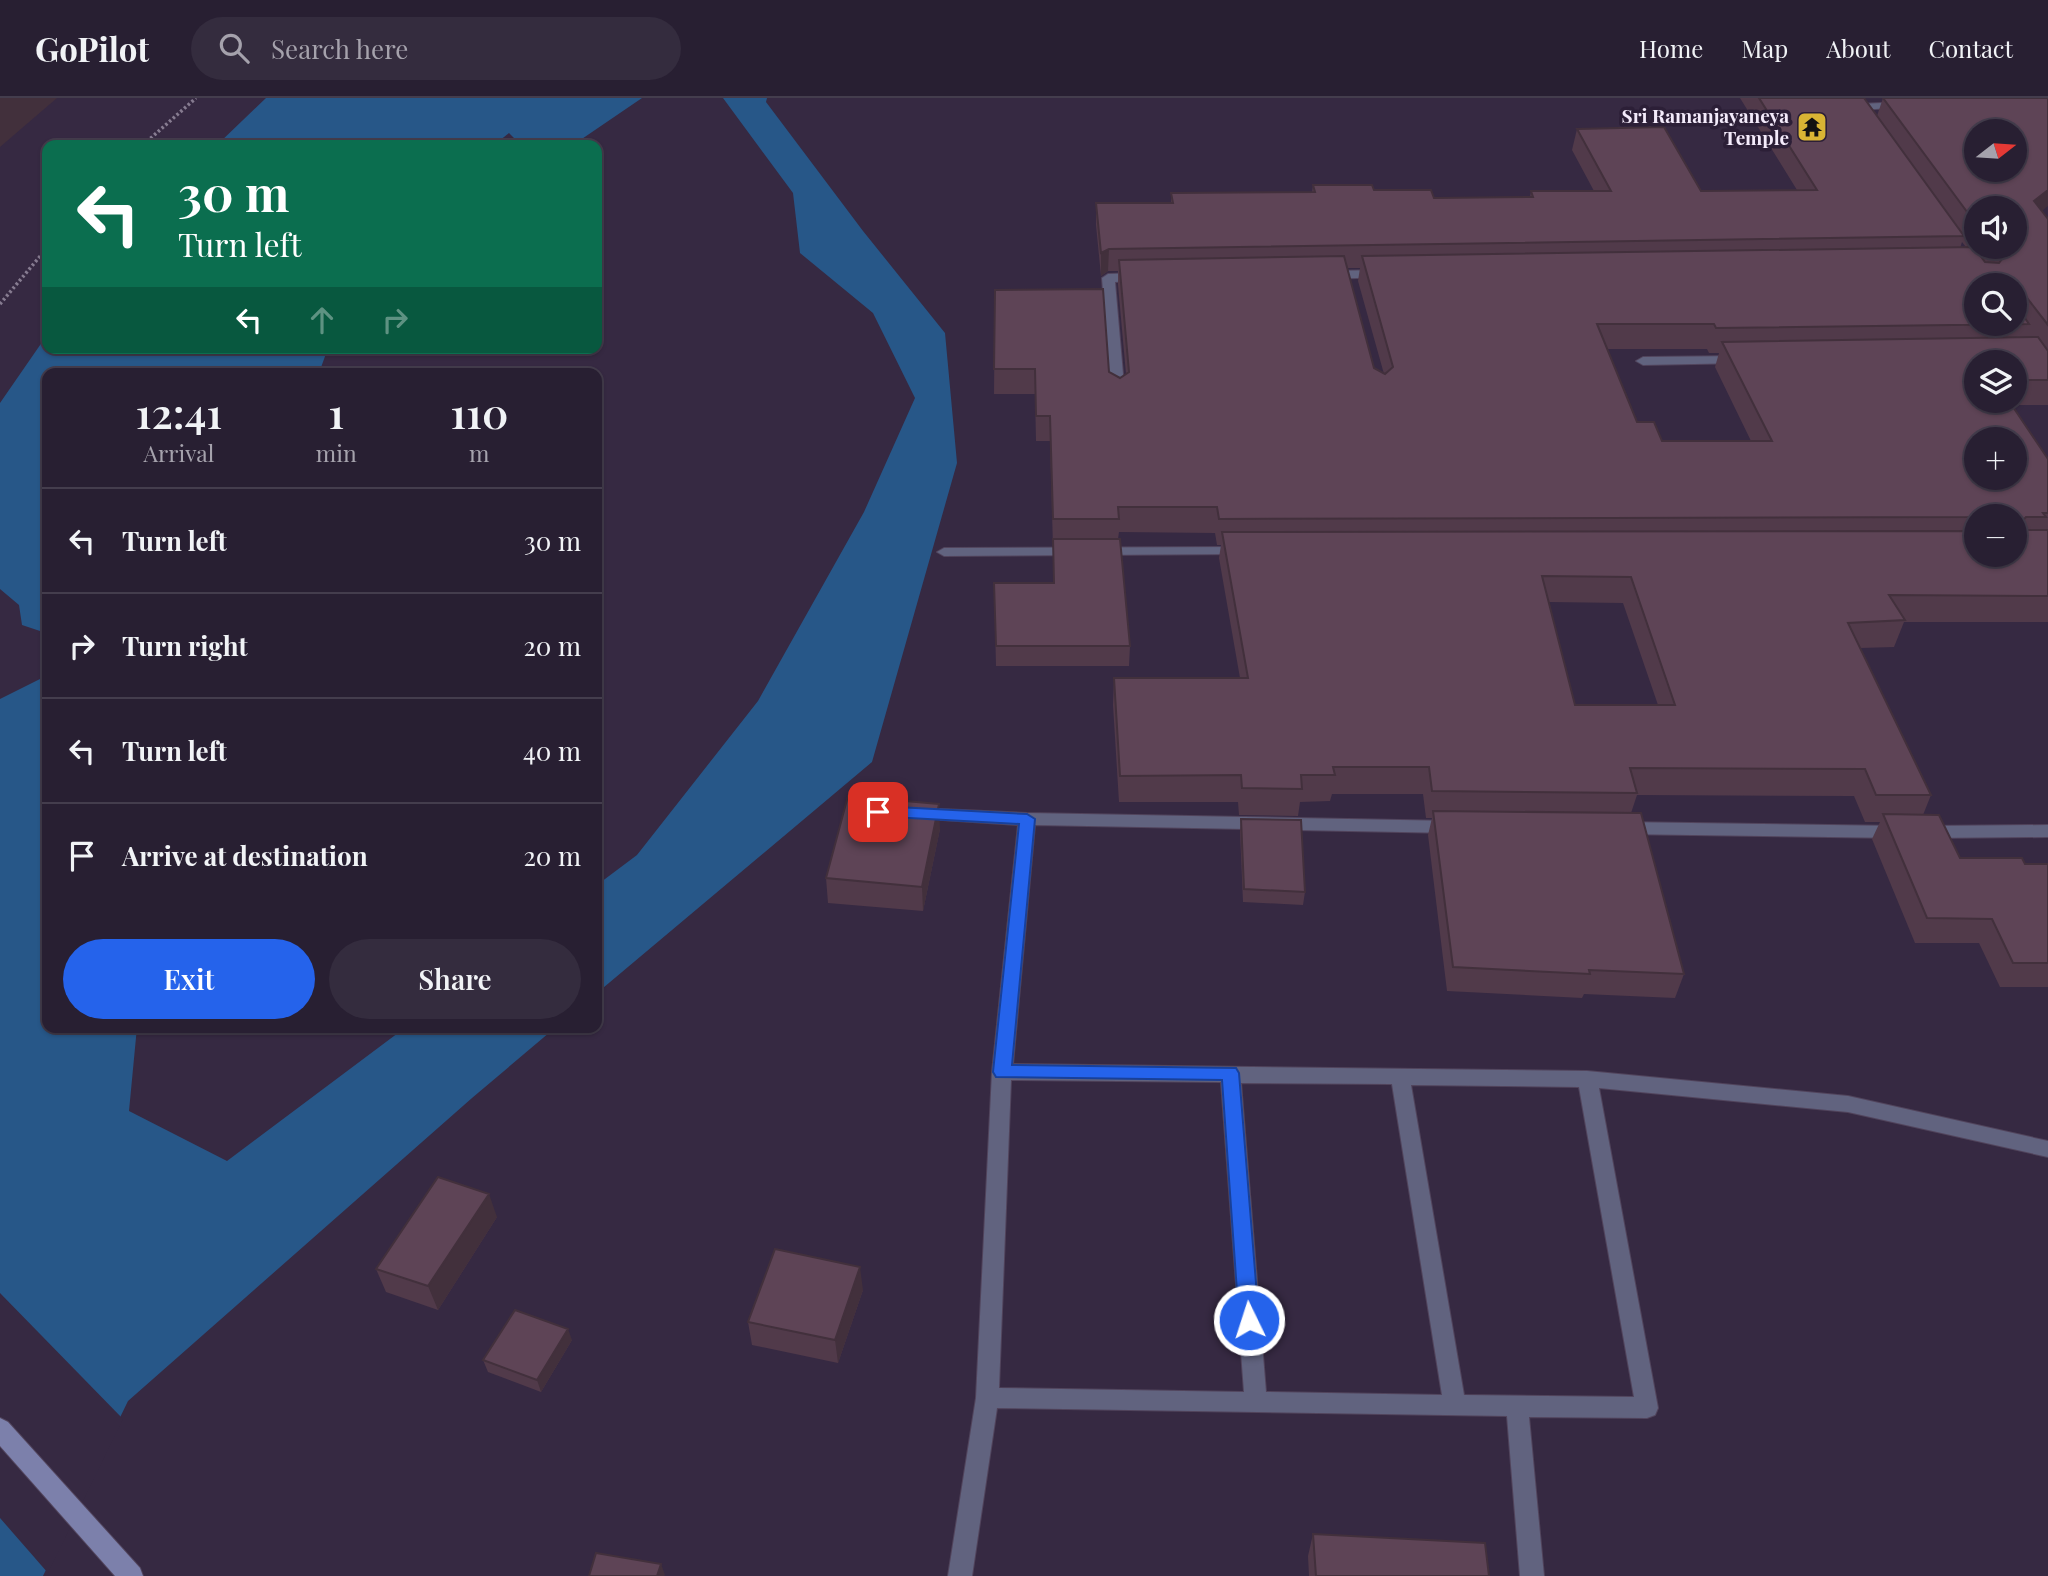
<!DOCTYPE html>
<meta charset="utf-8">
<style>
:root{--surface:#281f32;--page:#342c3e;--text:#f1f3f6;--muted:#a5a2ac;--line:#443d4d;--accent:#2563eb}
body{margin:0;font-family:"Playfair Display",serif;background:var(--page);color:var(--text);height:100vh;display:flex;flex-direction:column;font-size:26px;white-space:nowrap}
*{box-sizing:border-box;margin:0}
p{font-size:23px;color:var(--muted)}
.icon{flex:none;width:38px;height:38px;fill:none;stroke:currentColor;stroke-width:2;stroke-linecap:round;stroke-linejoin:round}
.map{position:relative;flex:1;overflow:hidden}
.drawer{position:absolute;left:42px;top:270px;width:560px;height:665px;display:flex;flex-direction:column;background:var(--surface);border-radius:14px;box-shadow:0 2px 5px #0004,0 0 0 2px var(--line)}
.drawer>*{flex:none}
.top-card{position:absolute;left:42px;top:42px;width:560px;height:214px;border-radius:14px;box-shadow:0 2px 5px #0004,0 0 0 2px var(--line);background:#0b6e4f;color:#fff;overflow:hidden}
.needle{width:46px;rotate:73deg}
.controls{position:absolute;left:1964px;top:21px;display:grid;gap:14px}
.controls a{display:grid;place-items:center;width:63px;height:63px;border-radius:50%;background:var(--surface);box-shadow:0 2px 5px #0004,0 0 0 2px var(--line);font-size:35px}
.pin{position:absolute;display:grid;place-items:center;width:60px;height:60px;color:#fff;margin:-30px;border-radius:14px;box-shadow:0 4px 10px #0006}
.me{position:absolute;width:77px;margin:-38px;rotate:356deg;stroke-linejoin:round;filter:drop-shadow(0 0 5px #0008)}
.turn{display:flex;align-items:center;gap:24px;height:147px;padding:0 21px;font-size:32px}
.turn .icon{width:91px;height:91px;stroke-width:2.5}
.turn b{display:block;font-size:49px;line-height:60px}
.lanes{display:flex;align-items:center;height:66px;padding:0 21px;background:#0003;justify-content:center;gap:35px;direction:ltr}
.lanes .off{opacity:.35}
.eta{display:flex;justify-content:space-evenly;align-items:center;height:119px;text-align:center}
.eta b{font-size:42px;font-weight:600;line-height:49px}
.button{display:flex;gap:14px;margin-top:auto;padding:14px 21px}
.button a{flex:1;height:80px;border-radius:42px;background:var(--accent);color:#fff;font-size:28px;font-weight:600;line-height:80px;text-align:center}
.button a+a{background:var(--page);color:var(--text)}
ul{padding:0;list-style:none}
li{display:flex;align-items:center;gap:21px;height:105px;padding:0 21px;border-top:2px solid var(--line)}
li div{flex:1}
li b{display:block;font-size:26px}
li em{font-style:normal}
header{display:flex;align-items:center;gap:42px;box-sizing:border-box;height:98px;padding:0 35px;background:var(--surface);border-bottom:2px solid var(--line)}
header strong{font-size:33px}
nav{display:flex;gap:38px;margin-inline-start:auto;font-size:24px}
.search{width:490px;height:63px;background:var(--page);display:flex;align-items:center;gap:18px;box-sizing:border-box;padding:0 24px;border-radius:38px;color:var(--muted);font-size:26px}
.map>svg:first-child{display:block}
</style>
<header>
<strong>GoPilot</strong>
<div class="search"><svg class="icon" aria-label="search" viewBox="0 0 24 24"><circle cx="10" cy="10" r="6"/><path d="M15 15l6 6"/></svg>Search here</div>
<nav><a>Home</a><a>Map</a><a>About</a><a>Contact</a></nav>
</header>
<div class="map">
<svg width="2048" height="1478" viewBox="0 0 2048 1478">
<rect width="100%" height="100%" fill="#362942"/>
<!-- water -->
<path fill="#275788" d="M 266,0 L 642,0 L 573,47 L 521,47 L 509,35 L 494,47 L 217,47 Z
M 723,0 L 767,0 L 766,4 L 863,133 L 945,235 L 957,365 L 872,664 L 597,895 L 597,787 L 637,757 L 758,603 L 864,414 L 915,300 L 873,215 L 800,155 L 793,95 Z
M 47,237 L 47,250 L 328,250 L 319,275 L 47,275 L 47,561 L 43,534 L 22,527 L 19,507 L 0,491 L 0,305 Z
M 47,562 L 47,929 L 137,929 L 129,1013 L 227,1063 L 406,929 L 556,929 L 472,1000 L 128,1303 L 43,1478 L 0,1478 L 0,601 L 40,581 Z"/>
<!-- pier -->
<path fill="#362942" d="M 0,1195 L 123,1321 L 48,1475 L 0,1420 Z"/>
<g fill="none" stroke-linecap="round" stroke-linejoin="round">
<!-- minor casing -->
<g stroke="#51445c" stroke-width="2">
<path id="minor" d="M 1904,4 L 1909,7 L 1908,9 L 1859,12 L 1854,9 L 1859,6 Z
M 1383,172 L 1387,173 L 1387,179 L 1327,181 L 1321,177 L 1327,173 Z
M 1142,175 L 1146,176 L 1146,182 L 1115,184 L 1125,299 L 1118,303 L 1111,299 L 1102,180 L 1108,176 Z
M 1741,258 L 1746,259 L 1746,265 L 1643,267 L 1636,263 L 1643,259 Z
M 1241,449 L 1248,453 L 1246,456 L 944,458 L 937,454 L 944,450 Z
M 918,710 L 1027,715 L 1453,723 L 1462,729 L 1453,735 L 1035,727 L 1013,966 L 1587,973 L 1848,998 L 2048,1043 L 2048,1059 L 1848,1014 L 1599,990 L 1658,1310 L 1655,1317 L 1647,1320 L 1529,1319 L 1544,1478 L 1520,1478 L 1507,1318 L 997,1310 L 972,1478 L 948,1478 L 976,1300 L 992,974 L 1018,727 L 912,720 L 909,716 ZM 1011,982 L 1221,984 L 1244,1294 L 999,1290 ZM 1241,985 L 1392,986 L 1442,1297 L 1266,1294 ZM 1411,987 L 1579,989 L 1634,1299 L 1464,1297 Z
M 1621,724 L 1898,728 L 1907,734 L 1898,740 L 1621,736 L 1612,730 Z
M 2048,727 L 2048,739 L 1926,740 L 1917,734 L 1926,728 Z"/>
</g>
<!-- secondary casing -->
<g stroke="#51445c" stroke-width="2">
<path id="secondary" d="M 0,1320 L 8,1324 L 140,1470 L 143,1478 L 115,1478 L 0,1348 Z"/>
</g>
<!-- path -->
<path stroke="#867b90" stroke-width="3.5" stroke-dasharray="2.5 2.5" stroke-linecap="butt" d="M 143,47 L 196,0
M 0,206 L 47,150"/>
<!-- minor -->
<use href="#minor" fill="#61637f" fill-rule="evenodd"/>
<!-- secondary -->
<use href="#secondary" fill="#7c80ab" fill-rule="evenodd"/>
</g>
<!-- wall -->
<path fill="#513a4a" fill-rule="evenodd" d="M 1740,0 L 1864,0 L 1877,18 L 1883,0 L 2042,113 L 2048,121 L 2048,307 L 2012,307 L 2048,361 L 2048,524 L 1904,524 L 1894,549 L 1860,550 L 1931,697 L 1923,717 L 1960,760 L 2025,766 L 2048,766 L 2048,889 L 2000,889 L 1979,845 L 1915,845 L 1872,741 L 1880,724 L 1865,724 L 1854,698 L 1637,697 L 1631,715 L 1684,876 L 1675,900 L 1584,896 L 1582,900 L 1447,893 L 1428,737 L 1432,720 L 1426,720 L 1423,696 L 1332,696 L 1330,703 L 1300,704 L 1298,718 L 1239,717 L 1238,704 L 1119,704 L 1113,607 L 1114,580 L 1240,580 L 1219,460 L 1221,447 L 1217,447 L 1215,435 L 1119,434 L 1118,441 L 1130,548 L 1129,568 L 996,568 L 994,485 L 1054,485 L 1050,343 L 1036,343 L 1035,296 L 994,296 L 995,192 L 1109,274 L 1120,280 L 1126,276 L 1118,187 L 1118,173 L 1108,173 L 1101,178 L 1096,127 L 1096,105 L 1171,105 L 1171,95 L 1312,94 L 1313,87 L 1374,92 L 1434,100 L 1530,99 L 1531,93 L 1594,93 L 1572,52 L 1577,31 L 1701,93 L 1797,92 ZM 1976,110 L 2014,149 L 1976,149 ZM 1962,144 L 1966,149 L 1960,150 ZM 1347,170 L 1360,170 L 1358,183 L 1384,276 L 1374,270 ZM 1607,251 L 1707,251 L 1709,255 L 1719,255 L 1715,269 L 1751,343 L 1662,343 L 1637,324 ZM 1976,264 L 2014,264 L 2014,303 L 1976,303 ZM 1976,418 L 2014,418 L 1976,457 ZM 1549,504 L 1623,505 L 1658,607 L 1575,607 Z
M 1241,721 L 1305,794 L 1303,807 L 1243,804 L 1240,734 Z
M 940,731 L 923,813 L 828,805 L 826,780 Z
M 497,1119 L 438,1212 L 386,1194 L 376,1171 Z
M 863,1192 L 838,1265 L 752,1247 L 748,1224 Z
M 572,1242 L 541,1294 L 488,1274 L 483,1262 Z
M 1313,1436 L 1489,1478 L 1309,1478 L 1308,1458 Z"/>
<!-- shaded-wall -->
<path fill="#42303c" d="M 0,0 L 57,0 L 0,49 Z
M 2048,92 L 2048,108 L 2025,127 L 2034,103 Z
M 1109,151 L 1108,173 L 1101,178 L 1101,155 Z
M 2024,196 L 2014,220 L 2014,200 Z
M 939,706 L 940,731 L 923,813 L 922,789 Z
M 489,1096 L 497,1119 L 438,1212 L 428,1188 Z
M 860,1169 L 863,1192 L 838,1265 L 835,1242 Z
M 568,1231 L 572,1242 L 541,1294 L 537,1282 Z
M 661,1466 L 665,1477 L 664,1478 L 657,1478 Z"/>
<!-- building -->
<path fill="#5e4456" stroke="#42303c" stroke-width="2" fill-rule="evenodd" d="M 1759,0 L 1864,0 L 1964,138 L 1109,151 L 1101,155 L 1096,105 L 1173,105 L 1171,95 L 1315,94 L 1313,87 L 1372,87 L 1374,92 L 1431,92 L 1434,100 L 1533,99 L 1531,93 L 1611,93 L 1577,31 L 1664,29 L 1701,93 L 1817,92 Z
M 1883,0 L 2048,0 L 2048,92 L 2034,103 L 2048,121 L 2048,227 L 2024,196 L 2014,200 L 2014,187 L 1976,187 L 1976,226 L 2014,226 L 2014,204 L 2029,226 L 1716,230 L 1714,226 L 1597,226 L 1637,324 L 1654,324 L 1662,343 L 1772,343 L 1722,244 L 2038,239 L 2048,253 L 2048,282 L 2014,282 L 2014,264 L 1976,264 L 1976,303 L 2009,303 L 2048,361 L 2048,415 L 2043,415 L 2046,419 L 2026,419 L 2023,422 L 2024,432 L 2048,432 L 2048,498 L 1889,497 L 1905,522 L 1848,525 L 1931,697 L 1876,697 L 1865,671 L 1630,670 L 1637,695 L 1432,693 L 1429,669 L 1333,669 L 1335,677 L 1301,677 L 1302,691 L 1242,690 L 1241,677 L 1120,678 L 1114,580 L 1248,580 L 1222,434 L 1976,433 L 1976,457 L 2014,457 L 2014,418 L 1976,418 L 1976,419 L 1219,421 L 1217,409 L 1118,409 L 1119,421 L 1053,421 L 1050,318 L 1036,318 L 1035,271 L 994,271 L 995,192 L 1103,191 L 1109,274 L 1120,280 L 1129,274 L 1119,162 L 1344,158 L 1374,270 L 1385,276 L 1393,269 L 1362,158 L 1974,149 L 1985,164 L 1999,165 L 2002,161 L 1993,149 L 2014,149 L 2014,110 L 1976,110 L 1976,126 ZM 1976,33 L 2014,33 L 2014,72 L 1976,72 ZM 1976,341 L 2014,341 L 2014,380 L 1976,380 ZM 1542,478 L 1631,479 L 1675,607 L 1575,607 Z
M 1053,441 L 1120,441 L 1130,548 L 996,548 L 994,485 L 1054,485 Z
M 848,698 L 939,706 L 922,789 L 826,780 Z
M 1433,713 L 1641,715 L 1684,876 L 1589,872 L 1590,876 L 1453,869 Z
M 1883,716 L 1939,717 L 1960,760 L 2022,760 L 2025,766 L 2048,766 L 2048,865 L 2013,865 L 1992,821 L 1927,820 Z
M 1241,721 L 1301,722 L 1305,794 L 1244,791 Z
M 438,1079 L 489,1096 L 428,1188 L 376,1171 Z
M 775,1151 L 860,1169 L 835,1242 L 748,1224 Z
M 515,1212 L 568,1231 L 537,1282 L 483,1262 Z
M 1313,1436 L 1485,1445 L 1489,1478 L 1316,1478 Z
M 596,1455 L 661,1466 L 657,1478 L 589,1478 Z"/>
<!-- route -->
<path fill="#2563eb" stroke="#184099" stroke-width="2" d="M 878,708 L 1027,716 L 1035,721 L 1012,967 L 1236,970 L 1239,975 L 1259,1222 L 1256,1229 L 1249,1231 L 1242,1229 L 1239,1222 L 1222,982 L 996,979 L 993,974 L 1019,726 L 873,718 L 870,714 Z"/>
<!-- icons -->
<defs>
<g id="temple-square" transform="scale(1.575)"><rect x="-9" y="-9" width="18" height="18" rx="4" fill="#d8b434" stroke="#2c1f37"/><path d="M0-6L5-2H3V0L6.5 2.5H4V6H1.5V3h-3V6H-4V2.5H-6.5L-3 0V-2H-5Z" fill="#111"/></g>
</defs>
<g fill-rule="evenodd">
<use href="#temple-square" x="1812" y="29"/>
</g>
<g text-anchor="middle" stroke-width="7" stroke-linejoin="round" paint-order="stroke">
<!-- far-poi labels -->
<g font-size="19" font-weight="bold" fill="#f4ebfb" stroke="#2c1f37" text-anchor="end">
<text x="1789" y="25">Sri Ramanjayaneya<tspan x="1789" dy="22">Temple</tspan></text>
</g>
</g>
</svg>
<div class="controls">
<a><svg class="needle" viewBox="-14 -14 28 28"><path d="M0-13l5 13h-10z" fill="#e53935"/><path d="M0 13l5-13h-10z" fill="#a5a2ac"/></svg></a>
<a><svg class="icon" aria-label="sound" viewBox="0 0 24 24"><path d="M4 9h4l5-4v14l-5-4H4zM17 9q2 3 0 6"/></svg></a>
<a><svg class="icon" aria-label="search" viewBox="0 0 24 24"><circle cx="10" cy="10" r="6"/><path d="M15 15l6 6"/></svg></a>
<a><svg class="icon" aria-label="layers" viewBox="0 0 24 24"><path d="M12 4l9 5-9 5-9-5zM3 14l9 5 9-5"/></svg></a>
<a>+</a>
<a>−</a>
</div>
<div class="pin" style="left:878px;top:714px;background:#d93025"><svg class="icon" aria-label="arrive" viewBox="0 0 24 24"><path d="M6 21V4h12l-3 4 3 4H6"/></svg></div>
<svg class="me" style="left:1249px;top:1222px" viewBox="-20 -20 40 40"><circle r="17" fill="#2563eb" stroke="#fff" stroke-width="3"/><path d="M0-11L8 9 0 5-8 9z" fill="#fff"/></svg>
<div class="top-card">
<div class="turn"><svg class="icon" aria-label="left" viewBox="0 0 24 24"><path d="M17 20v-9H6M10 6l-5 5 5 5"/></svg><div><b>30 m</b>Turn left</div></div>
<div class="lanes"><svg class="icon" aria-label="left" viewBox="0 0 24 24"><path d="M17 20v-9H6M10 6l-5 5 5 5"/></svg><svg class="icon off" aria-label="ahead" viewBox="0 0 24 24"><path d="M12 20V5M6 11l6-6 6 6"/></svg><svg class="icon off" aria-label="right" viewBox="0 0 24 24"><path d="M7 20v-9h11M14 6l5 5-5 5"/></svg></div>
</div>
<section class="drawer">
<div class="eta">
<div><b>12:41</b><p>Arrival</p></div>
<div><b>1</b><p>min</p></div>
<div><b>110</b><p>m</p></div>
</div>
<ul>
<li><svg class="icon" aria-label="left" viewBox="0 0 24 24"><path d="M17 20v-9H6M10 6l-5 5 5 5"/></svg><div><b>Turn left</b></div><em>30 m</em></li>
<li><svg class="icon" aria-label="right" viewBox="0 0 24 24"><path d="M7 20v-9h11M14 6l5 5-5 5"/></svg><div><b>Turn right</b></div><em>20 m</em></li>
<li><svg class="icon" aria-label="left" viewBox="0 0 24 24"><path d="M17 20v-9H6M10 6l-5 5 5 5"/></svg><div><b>Turn left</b></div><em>40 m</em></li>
<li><svg class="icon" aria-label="arrive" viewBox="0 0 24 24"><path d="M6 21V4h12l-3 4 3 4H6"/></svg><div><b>Arrive at destination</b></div><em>20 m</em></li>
</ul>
<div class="button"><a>Exit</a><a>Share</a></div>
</section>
</div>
